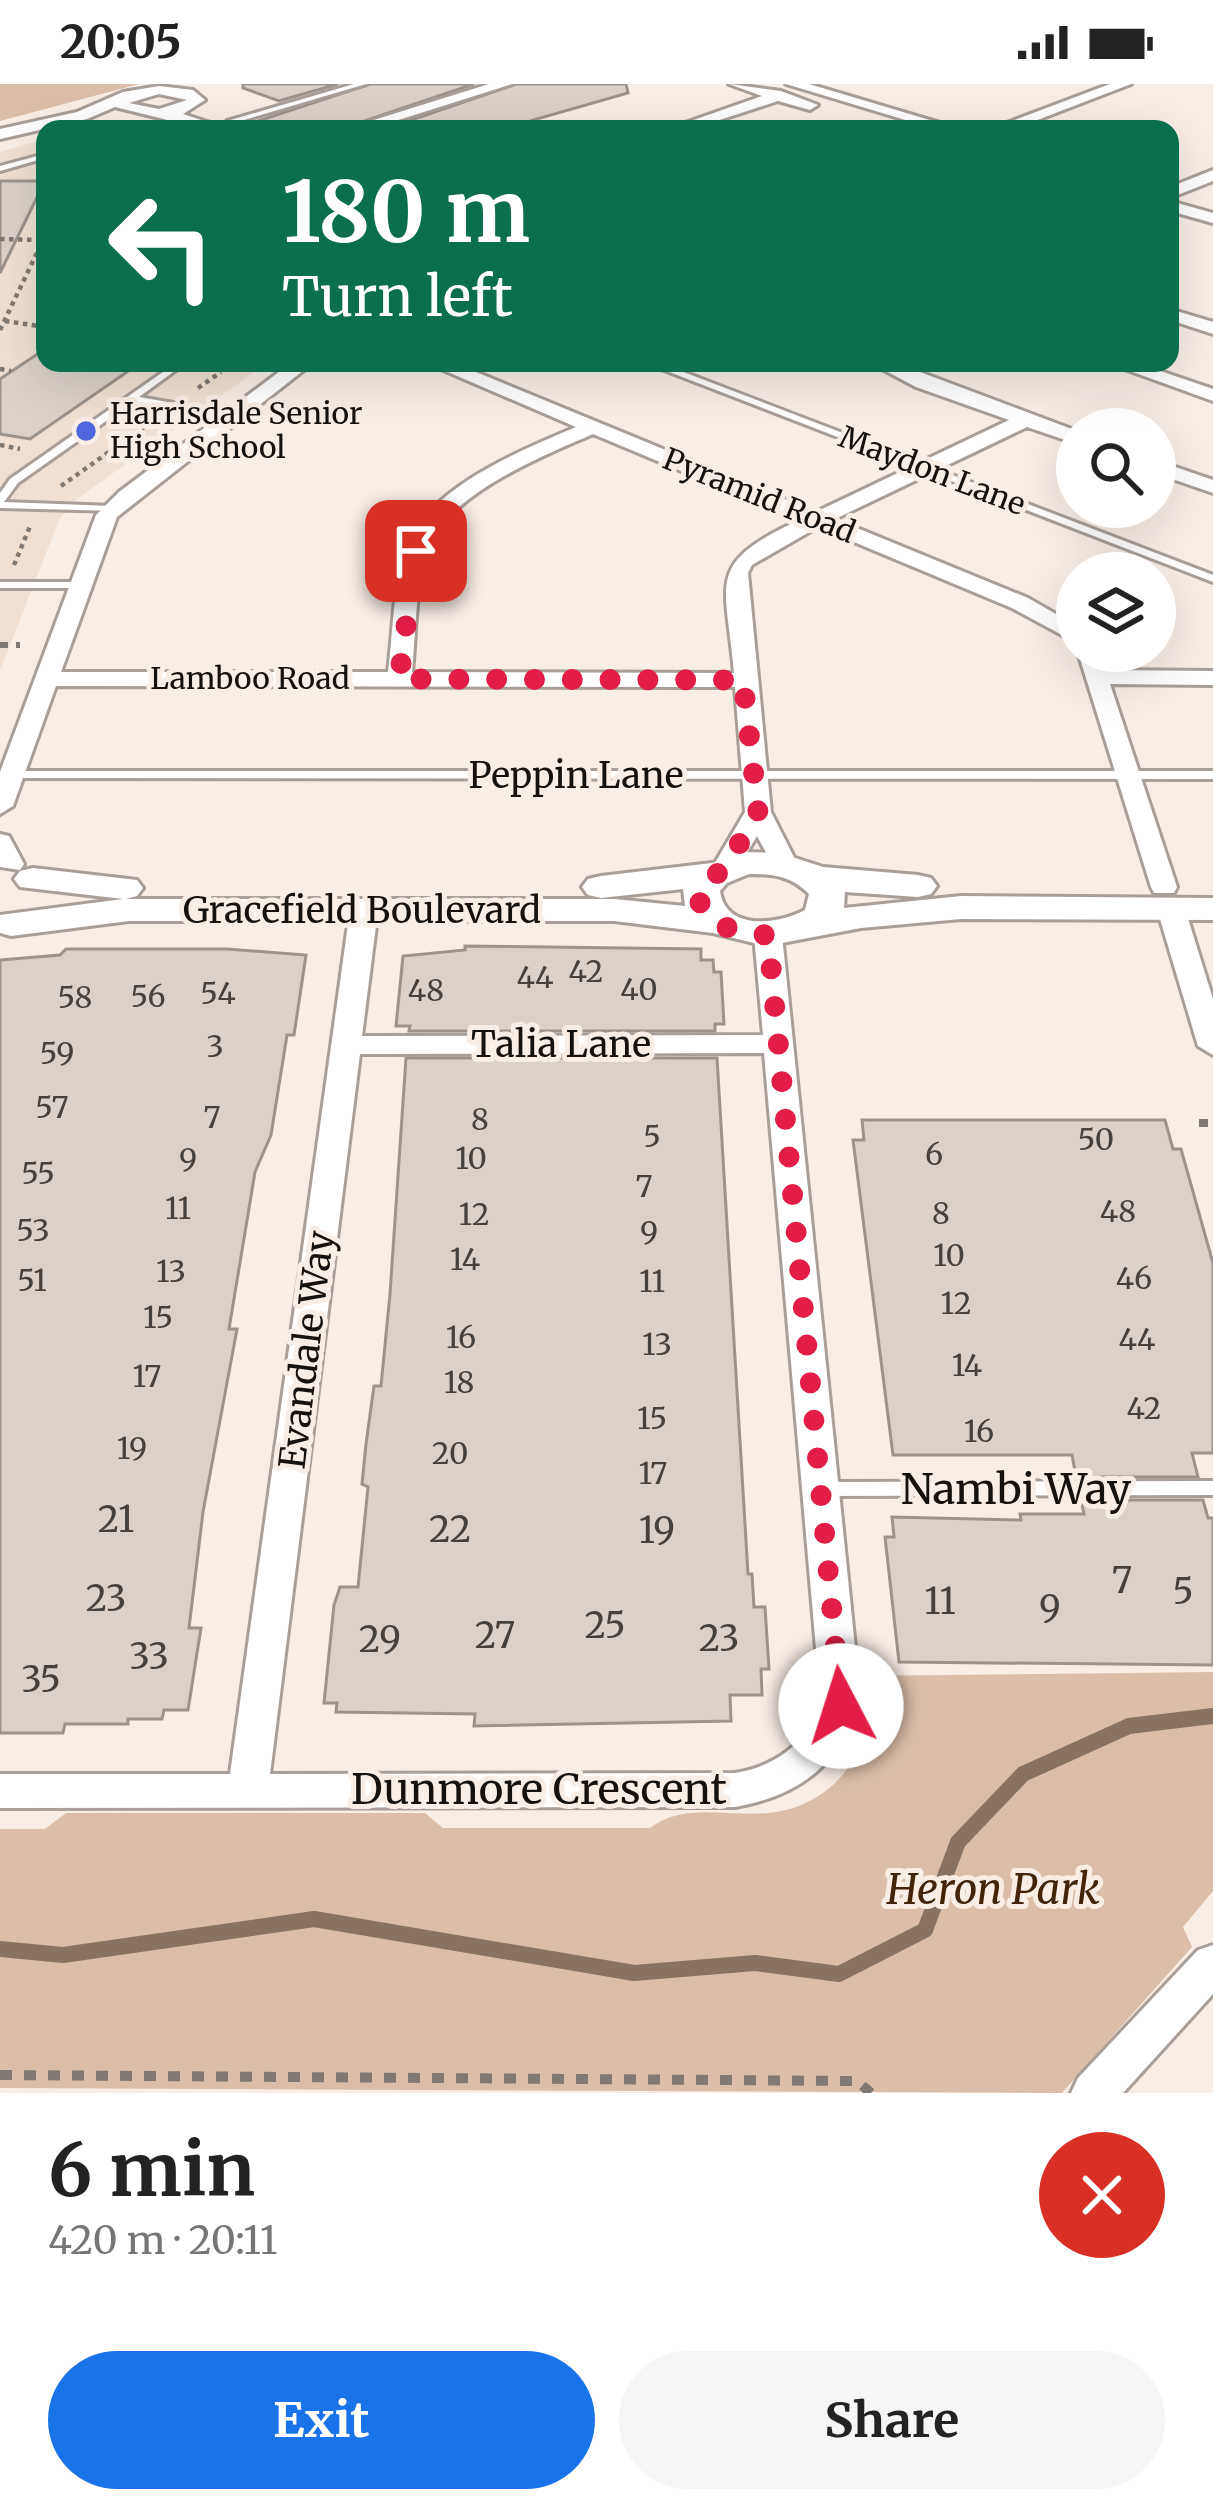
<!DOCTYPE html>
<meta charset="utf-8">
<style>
:root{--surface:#fff;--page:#f6f6f6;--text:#222;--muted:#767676;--accent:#1a73e8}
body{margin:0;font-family:Merriweather,serif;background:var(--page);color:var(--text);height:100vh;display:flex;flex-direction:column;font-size:45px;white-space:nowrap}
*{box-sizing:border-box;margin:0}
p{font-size:39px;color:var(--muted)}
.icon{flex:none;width:66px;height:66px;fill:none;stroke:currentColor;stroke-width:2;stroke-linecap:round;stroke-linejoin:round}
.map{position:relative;height:2009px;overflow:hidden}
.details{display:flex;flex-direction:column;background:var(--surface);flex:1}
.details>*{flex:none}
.hud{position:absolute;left:36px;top:36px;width:1143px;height:252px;border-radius:24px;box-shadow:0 12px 48px #0002;background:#0b6e4f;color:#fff;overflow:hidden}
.fabs{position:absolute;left:1056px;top:324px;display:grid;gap:24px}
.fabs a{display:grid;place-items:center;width:120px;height:120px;border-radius:50%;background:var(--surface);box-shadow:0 12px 48px #0002;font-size:60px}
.pin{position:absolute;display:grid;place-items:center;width:102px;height:102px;color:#fff;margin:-51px;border-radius:24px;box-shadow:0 6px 18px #0006}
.me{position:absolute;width:132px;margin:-66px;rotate:355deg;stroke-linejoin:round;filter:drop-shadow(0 0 9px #0008)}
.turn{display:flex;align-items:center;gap:42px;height:252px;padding:0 48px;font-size:54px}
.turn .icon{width:156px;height:156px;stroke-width:2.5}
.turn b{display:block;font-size:84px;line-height:102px}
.round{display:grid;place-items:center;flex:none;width:126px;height:126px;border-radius:63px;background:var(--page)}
.overview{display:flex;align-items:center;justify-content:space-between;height:204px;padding:0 48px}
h1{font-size:72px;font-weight:700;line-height:90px}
.primary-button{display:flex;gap:24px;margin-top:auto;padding:24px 48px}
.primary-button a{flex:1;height:138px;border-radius:72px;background:var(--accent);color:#fff;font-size:48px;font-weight:700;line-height:138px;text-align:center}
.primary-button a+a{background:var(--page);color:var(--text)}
.status{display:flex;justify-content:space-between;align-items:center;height:84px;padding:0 60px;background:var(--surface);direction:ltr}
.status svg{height:33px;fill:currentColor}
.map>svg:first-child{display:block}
</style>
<div class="status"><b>20:05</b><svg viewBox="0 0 49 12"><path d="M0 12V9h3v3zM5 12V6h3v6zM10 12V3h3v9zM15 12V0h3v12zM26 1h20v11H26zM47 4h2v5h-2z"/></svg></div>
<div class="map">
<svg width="1213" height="2009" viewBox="0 0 1213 2009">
<rect width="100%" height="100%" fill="#f9eee6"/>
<!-- built -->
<path fill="#f0e0d3" d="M 45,55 L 45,279 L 267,279 L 77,415 L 59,436 L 0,587 L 0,68 Z"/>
<!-- green -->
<path fill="#dabea9" d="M 0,0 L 139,0 L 0,37 Z
M 1213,1588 L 1213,1807 L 1183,1843 L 1192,1863 L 1062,2009 L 0,2004 L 0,1745 L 45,1745 L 66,1729 L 425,1729 L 443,1744 L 650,1744 C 684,1718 727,1733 768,1729 C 816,1725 860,1689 865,1639 C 867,1624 863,1607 861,1592 Z"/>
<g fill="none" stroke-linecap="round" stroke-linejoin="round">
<!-- stream -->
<path stroke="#887363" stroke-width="16" d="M 0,1865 L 63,1871 L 314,1835 L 634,1889 L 755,1879 L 839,1890 L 925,1846 L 958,1758 L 1023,1690 L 1129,1642 L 1213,1632"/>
</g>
<!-- building -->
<path fill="#dbd1c9" stroke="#9d938c" stroke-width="3" d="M 243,0 L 338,0 L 279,17 L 243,4 Z
M 370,0 L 474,0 L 341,45 L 259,45 L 258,37 Z
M 516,0 L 626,0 L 628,9 L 502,45 L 385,45 Z
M 0,97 L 45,97 L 0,189 Z
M 45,265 L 45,279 L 140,279 L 30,355 L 0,350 L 0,295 Z
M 465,862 L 701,865 L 701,876 L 713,876 L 714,888 L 721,888 L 724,940 L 715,940 L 715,947 L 409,947 L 410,942 L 396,942 L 403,872 L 465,866 Z
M 66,865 L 227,865 L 306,871 L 294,951 L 287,951 L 271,1051 L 255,1088 L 229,1245 L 237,1245 L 203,1428 L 189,1544 L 201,1544 L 188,1626 L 164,1626 L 162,1635 L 128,1635 L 128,1640 L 65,1640 L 63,1649 L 0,1649 L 0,876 L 60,871 Z
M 406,974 L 717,974 L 748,1490 L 752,1490 L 754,1523 L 765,1523 L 769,1585 L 761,1585 L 762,1611 L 730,1611 L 731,1637 L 474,1642 L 475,1630 L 336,1628 L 337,1619 L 324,1619 L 334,1521 L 340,1503 L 358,1503 L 368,1403 L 362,1400 L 366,1360 L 374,1302 L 381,1302 L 390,1210 Z
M 862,1036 L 1165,1036 L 1173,1065 L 1181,1065 L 1213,1179 L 1213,1369 L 1192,1369 L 1198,1393 L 1076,1393 L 1072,1371 L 893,1371 L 853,1056 L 864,1056 Z
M 1081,1416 L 1203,1416 L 1208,1434 L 1213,1434 L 1213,1581 L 899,1578 L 885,1453 L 894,1453 L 892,1433 L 1021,1436 L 1020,1430 L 1084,1430 Z"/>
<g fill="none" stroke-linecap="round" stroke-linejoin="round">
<!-- lane casing -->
<g stroke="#a99f98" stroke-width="6">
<path id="lane" d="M 354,0 L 366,0 L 234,39 L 227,37 Z
M 45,70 L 45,74 L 0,87 L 0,82 Z
M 646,279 L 660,279 L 1213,491 L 1213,498 Z
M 173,281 L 178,284 L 176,286 L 139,313 L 230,329 L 234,330 L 234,334 L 133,318 L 18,399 L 4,418 L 113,422 L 118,425 L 117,427 L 0,424 L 0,409 L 10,395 Z
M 0,498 L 78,498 L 84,501 L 78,504 L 0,504 Z
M 10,687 L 1213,687 L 1213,695 L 6,694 L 6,688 Z
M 1213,1397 L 1213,1411 L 823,1412 L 817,1410 L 814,1405 L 817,1400 L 823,1398 Z"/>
</g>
<!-- street casing -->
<g stroke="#a99f98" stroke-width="6">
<path id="street" d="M 489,0 L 512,0 L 370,45 L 345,45 Z
M 729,0 L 781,7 L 818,21 L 810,26 L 778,17 L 692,45 L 668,45 L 762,12 Z
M 786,0 L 809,0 L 960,45 L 935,45 Z
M 1110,0 L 1131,0 L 1014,45 L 991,45 Z
M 159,2 L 193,6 L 205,16 L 183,30 L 229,45 L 204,45 L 115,23 L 87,35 L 0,55 L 0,45 L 77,28 L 123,8 ZM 159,10 L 187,16 L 159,25 L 129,19 Z
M 1213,86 L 1213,97 L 1170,114 L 1170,103 Z
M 1170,117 L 1213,129 L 1213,139 L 1170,127 Z
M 1170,225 L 1213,238 L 1213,250 L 1170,236 Z
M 291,279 L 313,279 L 117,433 L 61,588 L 388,588 C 393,550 393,503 405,467 C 426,404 520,367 576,343 L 427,279 L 454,279 L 816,428 L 1009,336 L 916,303 L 871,279 L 896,279 L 1077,347 L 1077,360 L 1027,343 L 835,435 L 1028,514 L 1077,542 L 1077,559 L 1012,524 L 818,443 L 752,481 L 748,489 L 771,728 L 798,781 L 785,789 L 776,787 L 757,752 L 734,790 L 716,790 L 712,784 L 745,728 L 735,603 L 56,602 L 13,722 L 0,730 L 0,688 L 96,431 L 119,408 ZM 593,350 L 799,436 C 704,481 726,495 734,589 L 412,588 C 416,550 415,503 427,467 C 446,410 543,372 593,350 Z
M 1108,279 L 1137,279 L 1213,305 L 1213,317 Z
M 1155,376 L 1213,396 L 1213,409 L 1155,389 Z
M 1077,565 L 1099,567 L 1105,586 L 1213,587 L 1213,601 L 1110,600 L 1177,803 L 1174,809 L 1154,809 L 1151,803 Z
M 0,750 L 9,752 L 24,780 L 20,786 L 0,783 Z
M 1171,817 L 1185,825 L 1213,915 L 1213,971 L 1198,962 L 1157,825 Z
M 364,818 L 378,826 L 362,952 L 763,951 L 754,851 L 768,843 L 782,851 L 861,1622 C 836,1682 799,1712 735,1723 L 0,1724 L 0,1690 L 230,1690 L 350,826 ZM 764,969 L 821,1622 C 805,1660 776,1682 735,1689 L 270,1690 L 360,970 Z
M 1213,1861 L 1213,1910 L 1123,2009 L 1071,2009 L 1078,1994 L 1198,1866 Z"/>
</g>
<!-- secondary casing -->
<g stroke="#a99f98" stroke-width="6">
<path id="secondary" d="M 744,768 L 780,769 L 823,783 L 918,791 L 931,794 L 937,802 L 931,810 L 918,813 L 845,808 L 844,824 L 961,812 L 1213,814 L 1213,836 L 961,835 L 861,844 L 766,862 L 713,849 L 614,837 L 129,837 L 11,852 L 0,849 L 0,831 L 123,815 L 20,803 L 14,795 L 20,787 L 33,784 L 137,796 L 143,804 L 137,812 L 126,815 L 614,815 L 685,822 L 683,805 L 601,814 L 588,811 L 582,803 L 588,795 L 601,792 L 712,779 ZM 749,790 C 774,790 791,792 809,810 L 805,826 C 779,840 726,848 720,807 L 727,799 Z"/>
</g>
<!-- path-far3 -->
<path stroke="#7f7873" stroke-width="4.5" stroke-dasharray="4.5 4.5" stroke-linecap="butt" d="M 0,155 L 43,156
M 5,237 L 45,243
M 0,246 L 45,152
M 0,285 L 11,287
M 198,304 L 221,288
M 0,361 L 20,365
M 61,402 L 147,341
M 14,481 L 31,440"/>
<!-- path-far2 -->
<path stroke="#7f7873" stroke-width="6" stroke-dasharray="8 8" stroke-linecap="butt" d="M 0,561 L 20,561"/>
<!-- path-far1 -->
<path stroke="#7f7873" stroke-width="8" stroke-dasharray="9 9" stroke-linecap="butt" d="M 1199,1039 L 1213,1039"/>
<!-- path -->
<path stroke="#7f7873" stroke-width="10" stroke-dasharray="12 12" stroke-linecap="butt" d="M 0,1991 L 857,1997 L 871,2009"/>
<!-- lane -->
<use href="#lane" fill="#fff" fill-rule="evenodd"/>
<!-- street -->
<use href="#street" fill="#fff" fill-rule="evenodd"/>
<!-- secondary -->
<use href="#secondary" fill="#fff" fill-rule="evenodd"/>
</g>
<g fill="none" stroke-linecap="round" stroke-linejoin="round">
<!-- route -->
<path stroke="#e11d48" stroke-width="21" stroke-dasharray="0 37.8" d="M 416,467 L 399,595 L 743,596 L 758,728 L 725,784 L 702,801 L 698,813 C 707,844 739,849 768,851 L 841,1622"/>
</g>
<!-- markers -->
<circle fill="#5068dd" stroke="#f9eee6" stroke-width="4.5" cx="86" cy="347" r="12"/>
<g text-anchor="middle" stroke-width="10" stroke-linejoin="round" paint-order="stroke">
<!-- far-poi labels -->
<g font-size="30" fill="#14110e" stroke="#f9eee6" text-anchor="start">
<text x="110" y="340">Harrisdale Senior<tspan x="110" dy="34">High School</tspan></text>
</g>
<!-- far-street labels -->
<g font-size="30" fill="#14110e" stroke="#f9eee6">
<text transform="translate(932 387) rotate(21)" y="10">Maydon Lane</text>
<text transform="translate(759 412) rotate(22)" y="10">Pyramid Road</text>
<text x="250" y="605">Lamboo Road</text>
</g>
<!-- number labels -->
<g font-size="30" fill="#46413d">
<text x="586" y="898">42</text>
<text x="535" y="904">44</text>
<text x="639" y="916">40</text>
<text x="426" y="917">48</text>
<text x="218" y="920">54</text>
<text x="148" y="923">56</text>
<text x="75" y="924">58</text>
<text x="215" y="973">3</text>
<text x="57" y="980">59</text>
<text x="52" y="1034">57</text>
<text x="212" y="1044">7</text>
<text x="480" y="1046">8</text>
<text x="652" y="1063">5</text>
<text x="1096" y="1066">50</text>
<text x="934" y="1081">6</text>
<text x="471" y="1085">10</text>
<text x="188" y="1086">9</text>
<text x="38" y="1100">55</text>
<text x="644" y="1113">7</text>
<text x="178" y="1135">11</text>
<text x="1118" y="1138">48</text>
<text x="941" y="1140">8</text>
<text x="474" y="1141">12</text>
<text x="33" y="1157">53</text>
<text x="649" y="1159">9</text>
<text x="949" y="1182">10</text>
<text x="465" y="1186">14</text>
<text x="171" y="1198">13</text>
<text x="1134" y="1205">46</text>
<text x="32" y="1207">51</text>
<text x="652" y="1208">11</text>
<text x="956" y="1230">12</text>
<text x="158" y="1244">15</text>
<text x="461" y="1264">16</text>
<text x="1137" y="1266">44</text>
<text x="657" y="1271">13</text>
<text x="967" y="1292">14</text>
<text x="147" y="1303">17</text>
<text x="459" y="1309">18</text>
<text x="1144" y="1335">42</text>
<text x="652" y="1345">15</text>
<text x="979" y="1358">16</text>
<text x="132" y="1375">19</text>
<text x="450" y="1380">20</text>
<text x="653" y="1400">17</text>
</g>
<!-- street labels -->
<g font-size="36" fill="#14110e" stroke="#f9eee6">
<text x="576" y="704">Peppin Lane</text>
<text x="362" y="839">Gracefield Boulevard</text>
<text x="561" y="973">Talia Lane</text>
<text transform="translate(306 1266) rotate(-83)" y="13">Evandale Way</text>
</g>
<!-- near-number labels -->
<g font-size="36" fill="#46413d">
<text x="116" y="1448">21</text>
<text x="450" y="1458">22</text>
<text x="657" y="1459">19</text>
<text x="1122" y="1509">7</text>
<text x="1183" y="1520">5</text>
<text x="106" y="1527">23</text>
<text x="940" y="1530">11</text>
<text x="1050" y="1537">9</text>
<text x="605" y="1554">25</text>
<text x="495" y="1564">27</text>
<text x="719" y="1567">23</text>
<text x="380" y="1568">29</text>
<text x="149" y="1585">33</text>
<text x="41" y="1608">35</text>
</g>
<!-- near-street labels -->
<g font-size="42" fill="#14110e" stroke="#f9eee6">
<text x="1016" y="1420">Nambi Way</text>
<text x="539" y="1720">Dunmore Crescent</text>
</g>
<!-- near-park labels -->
<g font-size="42" font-style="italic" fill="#432408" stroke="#f9eee6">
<text x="993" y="1820">Heron Park</text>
</g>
</g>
</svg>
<div class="fabs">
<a><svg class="icon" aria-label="search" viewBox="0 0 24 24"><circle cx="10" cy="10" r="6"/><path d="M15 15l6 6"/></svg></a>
<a><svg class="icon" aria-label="layers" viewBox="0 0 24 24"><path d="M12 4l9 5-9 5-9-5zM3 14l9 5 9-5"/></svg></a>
</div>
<div class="pin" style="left:416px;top:467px;background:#d93025"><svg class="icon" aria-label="arrive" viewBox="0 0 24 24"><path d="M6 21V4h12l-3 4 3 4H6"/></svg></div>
<svg class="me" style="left:841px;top:1622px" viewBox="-20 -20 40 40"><circle r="19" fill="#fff"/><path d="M0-13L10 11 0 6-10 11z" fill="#e11d48"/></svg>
<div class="hud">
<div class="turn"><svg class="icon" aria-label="left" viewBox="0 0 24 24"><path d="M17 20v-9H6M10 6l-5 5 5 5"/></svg><div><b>180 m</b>Turn left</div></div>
</div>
</div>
<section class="details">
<div class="overview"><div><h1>6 min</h1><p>420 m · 20:11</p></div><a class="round" style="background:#d93025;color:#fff"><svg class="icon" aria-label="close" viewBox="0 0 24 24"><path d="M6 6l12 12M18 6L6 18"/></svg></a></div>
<div class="primary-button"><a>Exit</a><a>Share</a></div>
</section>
